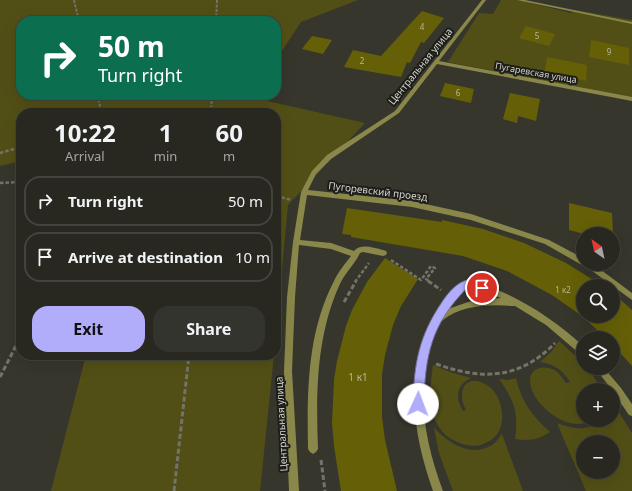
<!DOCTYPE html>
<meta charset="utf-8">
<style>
:root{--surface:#282821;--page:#34342e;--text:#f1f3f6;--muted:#a5a6a5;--line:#44443f;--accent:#b1adfa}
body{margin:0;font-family:"Noto Sans",sans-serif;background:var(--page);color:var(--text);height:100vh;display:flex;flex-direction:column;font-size:15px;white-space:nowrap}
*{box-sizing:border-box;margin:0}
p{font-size:13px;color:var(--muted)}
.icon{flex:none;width:22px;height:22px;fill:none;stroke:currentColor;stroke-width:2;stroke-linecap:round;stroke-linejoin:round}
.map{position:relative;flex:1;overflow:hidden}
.details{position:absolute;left:16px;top:108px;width:265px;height:252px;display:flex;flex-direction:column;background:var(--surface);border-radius:16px;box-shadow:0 4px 16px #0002,0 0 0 1px var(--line)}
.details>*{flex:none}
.hud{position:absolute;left:16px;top:16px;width:265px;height:84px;border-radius:16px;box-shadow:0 4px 16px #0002,0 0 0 1px var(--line);background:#0b6e4f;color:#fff;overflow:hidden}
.needle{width:26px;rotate:327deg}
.tools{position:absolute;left:576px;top:227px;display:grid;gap:8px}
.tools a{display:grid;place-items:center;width:44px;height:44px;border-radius:50%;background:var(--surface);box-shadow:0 4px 16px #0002,0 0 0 1px var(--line);font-size:20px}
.pin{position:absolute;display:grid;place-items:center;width:34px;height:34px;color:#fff;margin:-17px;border:2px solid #fff;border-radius:50%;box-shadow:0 1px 4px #0007}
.me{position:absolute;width:44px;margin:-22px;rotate:2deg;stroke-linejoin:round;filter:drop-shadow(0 0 3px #0008)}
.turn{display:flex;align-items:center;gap:14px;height:84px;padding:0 16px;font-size:18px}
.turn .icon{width:52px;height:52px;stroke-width:2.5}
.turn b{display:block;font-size:28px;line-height:34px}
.eta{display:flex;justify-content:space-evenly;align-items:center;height:68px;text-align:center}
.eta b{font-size:24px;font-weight:700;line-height:28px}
.primary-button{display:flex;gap:8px;margin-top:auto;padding:8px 16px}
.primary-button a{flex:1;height:46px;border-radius:16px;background:var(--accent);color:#111;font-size:16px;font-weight:700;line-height:46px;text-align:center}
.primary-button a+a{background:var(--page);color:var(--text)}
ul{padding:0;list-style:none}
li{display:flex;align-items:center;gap:12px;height:50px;margin:0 8px 6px;padding:0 8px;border:2px solid var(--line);border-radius:16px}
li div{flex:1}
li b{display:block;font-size:15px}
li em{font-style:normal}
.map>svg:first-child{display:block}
</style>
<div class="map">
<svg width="632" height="491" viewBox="0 0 632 491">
<rect width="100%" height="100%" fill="#36362c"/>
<!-- green -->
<path fill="#524f16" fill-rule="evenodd" d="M 0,0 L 358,0 L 301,22 L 276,60 L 276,21 L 21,21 L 21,95 L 249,95 L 250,97 L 365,123 L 288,205 L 276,335 L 276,113 L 21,113 L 21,161 L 0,166 Z
M 501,0 L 525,0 L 527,2 L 571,13 L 575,10 L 632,20 L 632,98 L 448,62 L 479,13 L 493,14 Z
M 559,341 L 583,363 L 583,368 L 587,368 L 596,380 L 600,390 L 583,390 L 583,420 L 592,420 C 570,435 531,405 530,381 C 530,366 547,365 556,371 C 560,374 563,379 566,383 L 570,382 C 563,370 554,364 540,362 L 551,352 Z
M 86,355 L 274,355 L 260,491 L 51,491 Z
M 433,365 L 450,372 L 471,378 C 456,385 455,398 463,411 L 466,410 C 456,393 465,373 485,384 C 501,392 507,418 498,433 C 494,439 488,442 481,445 C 473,447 464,445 457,442 C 426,428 429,393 433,365 Z
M 516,378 C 521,401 532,416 550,432 C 538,440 529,441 515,439 C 519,413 514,400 499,379 L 508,380 Z
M 613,403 L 632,433 L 632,491 L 586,491 L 557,423 C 570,428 588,433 599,420 L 613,420 ZM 583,442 L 613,442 L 613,472 L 583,472 Z
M 434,428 C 449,443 470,458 492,445 C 496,443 499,437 502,434 L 523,491 L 453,491 L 439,453 Z"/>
<!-- building -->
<path fill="#656007" d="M 422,11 L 444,18 L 424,43 L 421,42 L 410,63 L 407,62 L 401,77 L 344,67 L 353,50 L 381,56 Z
M 526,26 L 555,34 L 549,46 L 519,38 Z
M 312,36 L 332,40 L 323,54 L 302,49 Z
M 591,40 L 629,48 L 629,65 L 589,57 Z
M 547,57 L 587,65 L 586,81 L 545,71 Z
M 445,83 L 474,89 L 471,103 L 440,96 Z
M 510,93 L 540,99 L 536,121 L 518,116 L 517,123 L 503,119 Z
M 569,203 L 612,213 L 613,234 L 584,234 L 569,230 Z
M 347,208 L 442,222 L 442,220 L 483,229 L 524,243 L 566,263 L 603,286 L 583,286 L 583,316 L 613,316 L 613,293 L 632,310 L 632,366 L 613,345 L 613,338 L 606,338 L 582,316 L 552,295 L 507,271 L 463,256 L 351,237 L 351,235 L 342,234 Z
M 385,258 L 418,279 L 401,306 L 393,325 L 385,355 L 382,374 L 382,417 L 385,440 L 397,491 L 341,491 L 334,446 L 332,423 L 334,380 L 337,361 L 346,326 L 352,310 L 367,282 Z"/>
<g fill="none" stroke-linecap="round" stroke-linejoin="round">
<!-- path-far2 -->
<path stroke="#73736a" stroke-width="2" stroke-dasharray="3 1.5" stroke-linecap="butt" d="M 74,0 L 79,21
M 216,21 L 217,0
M 97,95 L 102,113
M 211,113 L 212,95"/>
<!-- path-far1 -->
<path stroke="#73736a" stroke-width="2.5" stroke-dasharray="3.5 2" stroke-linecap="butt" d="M 0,153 L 21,147
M 0,183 L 21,182
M 276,196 L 292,200
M 391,260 L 421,280 L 431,266 L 435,268 L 426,279 L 430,282
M 355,282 L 369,263"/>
<!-- path -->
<path stroke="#73736a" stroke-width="3" stroke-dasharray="5 2.5" stroke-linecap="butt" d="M 428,281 L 441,290
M 344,302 L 356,281
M 436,364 C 482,380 519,380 555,343
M 0,377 L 21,336
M 321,460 L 325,491
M 174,491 L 189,355"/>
<!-- minor -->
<path fill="#8a874a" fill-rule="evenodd" d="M 482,0 L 486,0 L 439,61 L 632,97 L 632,101 L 437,64 L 399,113 L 331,159 L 316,174 L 308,190 L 412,201 L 471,214 L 549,240 L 583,258 L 583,264 L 593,264 L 632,293 L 632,300 L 584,265 L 580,264 L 545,244 L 471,220 L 412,207 L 307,195 L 300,240 L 331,243 L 354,251 C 361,243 373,248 383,250 L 386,251 L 387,253 L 386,255 L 383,256 L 363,252 L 360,253 C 355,264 344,274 339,286 C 316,338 316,394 318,449 L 316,452 L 313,454 L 310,452 L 308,449 C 307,392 307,333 334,281 C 338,272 345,264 351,256 L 331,249 L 299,245 L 295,297 L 292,371 L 299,491 L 289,491 L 284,371 L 287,297 L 293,242 L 301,192 L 312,171 L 327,155 L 395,111 Z
M 517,0 L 525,0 L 632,22 L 632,24 Z
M 467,281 C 475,281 483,284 491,287 C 525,301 556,321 583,346 L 583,355 L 580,354 L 546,325 L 515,306 L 513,306 C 489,304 462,305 443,320 C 437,324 434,335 432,342 C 415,391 425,443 443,491 L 433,491 C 416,443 406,391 424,341 C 428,331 431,322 437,314 C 445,301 451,286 467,281 ZM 467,287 L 476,289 L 501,298 L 474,300 L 448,309 L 460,293 Z
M 595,368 L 604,368 L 621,388 L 632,404 L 632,416 L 629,415 L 613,392 L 613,390 L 612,390 Z"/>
</g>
<!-- route -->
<path fill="#b1adfa" stroke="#7370a2" d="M 467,280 L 486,285 L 487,288 L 486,291 L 482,292 L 466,289 C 431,325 425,356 424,404 L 422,408 L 418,409 L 414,408 L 413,404 C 414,363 419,336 442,302 C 448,293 456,283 467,280 Z"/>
<g text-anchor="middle" stroke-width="4" stroke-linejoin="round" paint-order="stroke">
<!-- number labels -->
<g font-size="8" fill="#b8b69b">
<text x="422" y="30">4</text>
<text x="537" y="39">5</text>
<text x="609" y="55">9</text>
<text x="362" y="64">2</text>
<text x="458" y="96">6</text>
<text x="563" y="293">1 к2</text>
</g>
<!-- far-street labels -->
<g font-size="9" fill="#d3d3cc" stroke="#1d1d19">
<text transform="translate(536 73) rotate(10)" y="3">Пугаревская улица</text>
</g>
<!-- street labels -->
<g font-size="10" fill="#d3d3cc" stroke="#1d1d19">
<text transform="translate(420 66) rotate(-51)" y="4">Центральная улица</text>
<text transform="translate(378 191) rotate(7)" y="4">Пугоревский проезд</text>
<text transform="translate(281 424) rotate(-93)" y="4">Центральная улица</text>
</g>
<!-- near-number labels -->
<g font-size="10" fill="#b8b69b">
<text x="358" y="381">1 к1</text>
</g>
</g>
</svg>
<div class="tools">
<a><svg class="needle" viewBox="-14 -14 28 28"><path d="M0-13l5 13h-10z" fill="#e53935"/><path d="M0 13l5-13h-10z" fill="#a5a6a5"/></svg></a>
<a><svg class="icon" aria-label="search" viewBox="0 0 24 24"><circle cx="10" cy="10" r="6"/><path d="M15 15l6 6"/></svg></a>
<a><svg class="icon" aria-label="layers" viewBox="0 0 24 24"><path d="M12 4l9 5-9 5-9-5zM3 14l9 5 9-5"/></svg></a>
<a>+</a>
<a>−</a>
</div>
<div class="pin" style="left:482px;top:288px;background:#d93025"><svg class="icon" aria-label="arrive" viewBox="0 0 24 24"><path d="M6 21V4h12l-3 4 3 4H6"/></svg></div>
<svg class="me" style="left:418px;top:404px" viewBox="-20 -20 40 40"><circle r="19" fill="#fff"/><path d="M0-13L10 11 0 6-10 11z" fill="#b1adfa"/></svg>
<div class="hud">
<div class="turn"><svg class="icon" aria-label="right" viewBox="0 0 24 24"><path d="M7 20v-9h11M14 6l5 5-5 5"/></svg><div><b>50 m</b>Turn right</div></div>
</div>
<section class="details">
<div class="eta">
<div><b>10:22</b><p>Arrival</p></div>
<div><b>1</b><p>min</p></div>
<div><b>60</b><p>m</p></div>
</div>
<ul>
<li><svg class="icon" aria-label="right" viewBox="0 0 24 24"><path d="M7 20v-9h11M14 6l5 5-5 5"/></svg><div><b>Turn right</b></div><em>50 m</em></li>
<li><svg class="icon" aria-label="arrive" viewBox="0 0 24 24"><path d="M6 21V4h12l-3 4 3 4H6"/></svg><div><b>Arrive at destination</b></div><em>10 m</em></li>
</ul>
<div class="primary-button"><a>Exit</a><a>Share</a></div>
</section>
</div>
